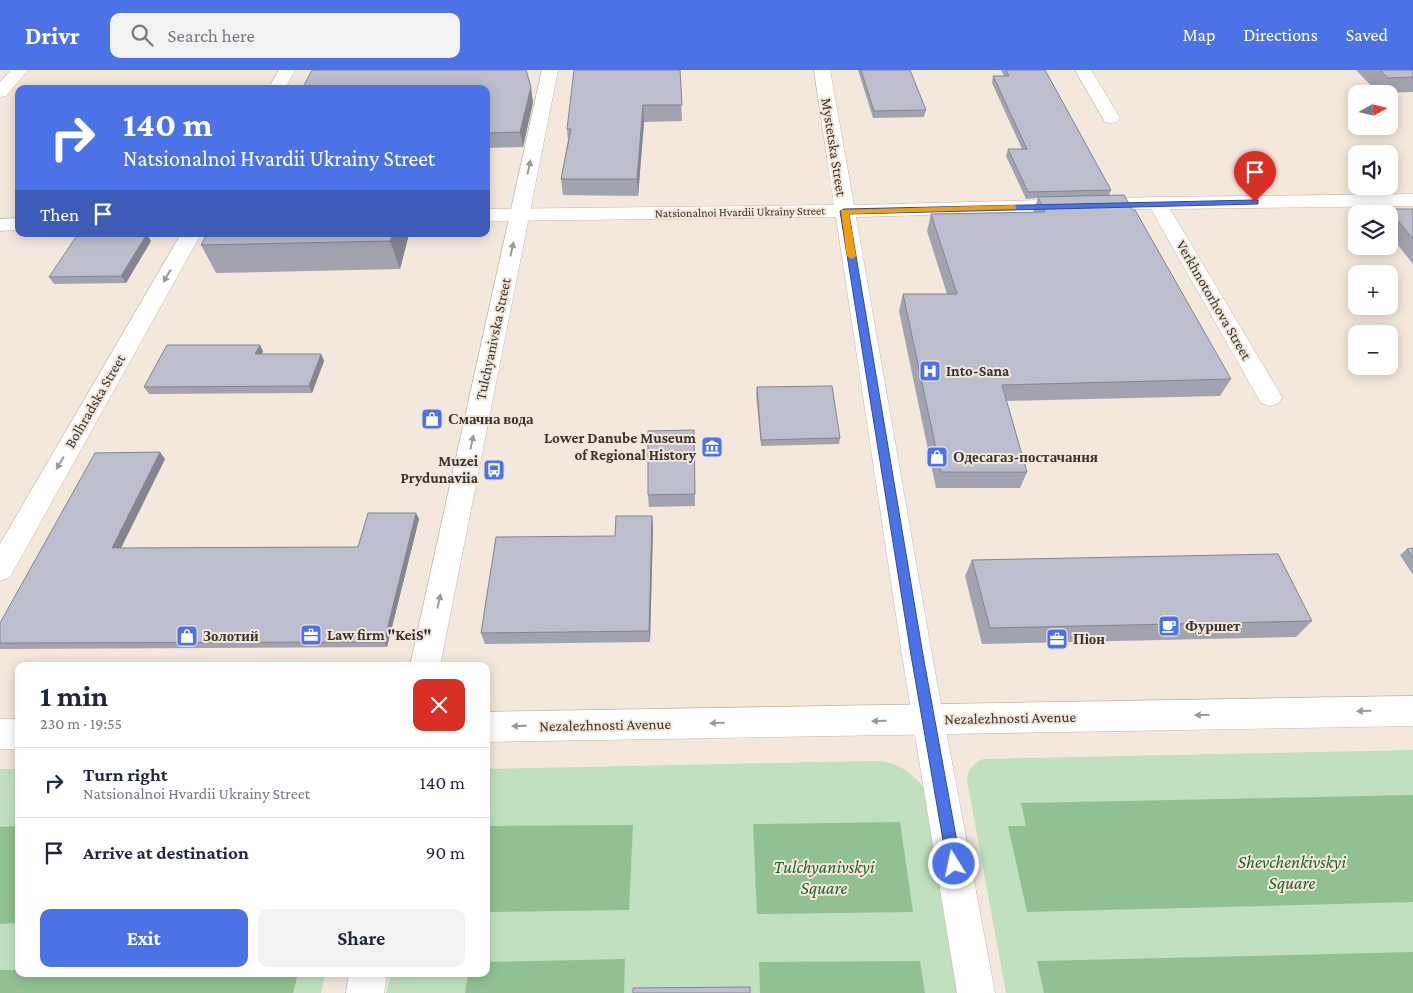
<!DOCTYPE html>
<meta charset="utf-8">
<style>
:root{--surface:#fff;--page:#f2f2f3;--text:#1f2937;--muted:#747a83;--line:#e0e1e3;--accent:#4c73e6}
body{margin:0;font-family:"Crimson Pro",serif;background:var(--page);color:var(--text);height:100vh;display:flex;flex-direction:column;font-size:19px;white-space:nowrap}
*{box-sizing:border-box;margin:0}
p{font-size:16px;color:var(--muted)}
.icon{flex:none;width:28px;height:28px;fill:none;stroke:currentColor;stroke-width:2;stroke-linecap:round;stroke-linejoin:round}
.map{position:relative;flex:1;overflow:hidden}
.panel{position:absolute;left:15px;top:592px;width:475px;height:315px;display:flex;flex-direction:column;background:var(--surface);border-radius:10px;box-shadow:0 2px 12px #0003}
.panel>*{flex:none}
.top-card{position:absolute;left:15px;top:15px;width:475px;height:152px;border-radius:10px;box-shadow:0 2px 12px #0003;background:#4c73e6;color:#fff;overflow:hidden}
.needle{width:32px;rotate:82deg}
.tools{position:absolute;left:1348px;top:15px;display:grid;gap:10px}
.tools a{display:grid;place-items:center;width:50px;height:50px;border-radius:10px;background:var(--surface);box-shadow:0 2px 12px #0003;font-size:25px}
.pin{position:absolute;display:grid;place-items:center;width:42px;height:42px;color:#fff;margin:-51px -21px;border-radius:50% 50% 50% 0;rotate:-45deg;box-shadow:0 0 5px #0007}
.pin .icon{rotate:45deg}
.me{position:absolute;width:55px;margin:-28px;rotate:350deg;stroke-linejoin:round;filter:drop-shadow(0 0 4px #0008)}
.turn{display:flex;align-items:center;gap:18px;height:105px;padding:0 25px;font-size:22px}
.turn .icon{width:65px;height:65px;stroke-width:2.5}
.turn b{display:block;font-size:35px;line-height:42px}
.then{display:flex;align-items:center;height:48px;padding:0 25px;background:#0003;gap:10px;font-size:19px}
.round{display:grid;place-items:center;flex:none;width:52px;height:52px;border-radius:10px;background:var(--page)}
.head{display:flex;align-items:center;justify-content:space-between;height:85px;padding:0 25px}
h1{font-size:30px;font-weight:700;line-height:38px}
.primary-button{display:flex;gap:10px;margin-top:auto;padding:10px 25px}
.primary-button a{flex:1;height:58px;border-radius:10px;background:var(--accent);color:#fff;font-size:20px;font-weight:700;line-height:58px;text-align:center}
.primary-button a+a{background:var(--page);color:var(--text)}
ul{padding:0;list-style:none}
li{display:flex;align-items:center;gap:15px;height:70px;padding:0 25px;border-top:1px solid var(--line)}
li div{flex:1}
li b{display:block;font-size:19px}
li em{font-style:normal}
header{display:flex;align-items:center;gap:30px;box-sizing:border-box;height:70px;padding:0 25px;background:var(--accent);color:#fff}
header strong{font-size:24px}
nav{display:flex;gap:28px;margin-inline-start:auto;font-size:18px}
.search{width:350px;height:45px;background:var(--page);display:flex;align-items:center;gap:12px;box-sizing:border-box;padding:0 18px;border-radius:10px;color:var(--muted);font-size:19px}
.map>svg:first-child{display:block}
</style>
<header>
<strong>Drivr</strong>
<div class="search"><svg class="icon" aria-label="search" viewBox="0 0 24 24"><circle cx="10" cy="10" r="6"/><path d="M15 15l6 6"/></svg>Search here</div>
<nav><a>Map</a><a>Directions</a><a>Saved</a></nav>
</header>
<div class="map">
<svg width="1413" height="923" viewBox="0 0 1413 923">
<rect width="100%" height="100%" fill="#f4e7dc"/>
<!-- green -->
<path fill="#c0e0c0" d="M 1413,680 L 1413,923 L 1006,923 L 967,710 C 968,699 973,694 983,689 Z
M 876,691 C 900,692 911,703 926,720 L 963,923 L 386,923 L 391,904 L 486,904 L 486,699 Z
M 0,699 L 19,699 L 19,904 L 325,904 L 321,923 L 0,923 Z"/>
<!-- forest -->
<path fill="#91c192" d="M 1413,725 L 1413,832 L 1027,842 L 1008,756 L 1026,756 L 1021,733 Z
M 900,752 L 913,842 L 757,844 L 753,754 Z
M 633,755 L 629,840 L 486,842 L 486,769 L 488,756 Z
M 19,756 L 19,853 L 0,854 L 0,757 Z
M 1413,882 L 1413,923 L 1044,923 L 1037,891 Z
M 625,889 L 624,923 L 465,923 L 468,904 L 486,904 L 486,892 Z
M 920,891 L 925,923 L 760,923 L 759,892 Z
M 0,900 L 19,900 L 19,904 L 298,904 L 293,923 L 0,923 Z"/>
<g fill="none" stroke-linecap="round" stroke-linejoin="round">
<!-- minor casing -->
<g stroke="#c3b6ac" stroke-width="1">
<path id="minor" d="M 11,0 L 28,0 L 6,26 L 0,27 L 0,12 Z
M 814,0 L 830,0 L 854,135 L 1157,127 L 1413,124 L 1413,136 L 1170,139 L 1282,327 L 1279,333 L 1270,336 L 1261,333 L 1151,139 L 856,147 L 932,585 L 995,923 L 957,923 L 902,585 L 836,147 L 486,151 L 486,139 L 834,135 Z
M 1075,0 L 1091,0 L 1120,48 L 1117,52 L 1111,53 L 1105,52 Z
M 19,148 L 19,160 L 0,161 L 0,149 Z"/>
</g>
<!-- major casing -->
<g stroke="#c3b6ac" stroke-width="1">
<path id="major" d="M 279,0 L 295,0 L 285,19 L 268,19 Z
M 542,0 L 558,0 L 440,596 L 410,596 Z
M 181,164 L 201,164 L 10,507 L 0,511 L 0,474 Z
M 1413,626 L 1413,656 L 486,672 L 486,642 Z
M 0,649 L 19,649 L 19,679 L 0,679 Z
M 349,904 L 387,904 L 384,923 L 346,923 Z"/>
</g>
<!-- minor -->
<use href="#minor" fill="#fff" fill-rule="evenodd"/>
<!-- major -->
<use href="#major" fill="#fff" fill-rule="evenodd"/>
</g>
<!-- wall -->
<path fill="#a3a3b0" d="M 526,0 L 533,32 L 523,77 L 486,78 L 486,19 L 302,19 Z
M 680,0 L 682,51 L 644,52 L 638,126 L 563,125 L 561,109 L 568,70 L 567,59 Z
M 858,0 L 910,0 L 926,40 L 924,47 L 873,48 Z
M 1001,0 L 1045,0 L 1111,120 L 1109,125 L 1231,309 L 1220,326 L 1006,331 L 1027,402 L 1020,418 L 936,418 L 899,241 L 903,224 L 947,224 L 927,161 L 931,144 L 1033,142 L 1038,128 L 1026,129 L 1006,86 L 1008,79 L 1022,79 L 992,13 L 993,6 L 1004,6 Z
M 1356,0 L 1413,0 L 1413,22 L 1378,23 Z
M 1388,139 L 1413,139 L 1413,194 L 1389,164 L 1389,144 L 1385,144 Z
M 207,164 L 409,164 L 400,199 L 216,203 L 201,175 Z
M 151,171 L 126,213 L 54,214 L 49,207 Z
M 263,281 L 262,284 L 321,284 L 324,291 L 312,323 L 149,324 L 144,317 Z
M 757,317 L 840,368 L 839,374 L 761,376 L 756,324 Z
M 694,360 L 695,436 L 649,437 L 648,425 Z
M 165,389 L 121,478 L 358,477 L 416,443 L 419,449 L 387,577 L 0,579 L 0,553 Z
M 652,446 L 653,458 L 650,572 L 485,574 L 481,563 L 615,466 Z
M 1413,478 L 1413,505 L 1400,485 L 1407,479 Z
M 972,490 L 1312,551 L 1296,567 L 982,574 L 965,506 Z"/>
<!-- shaded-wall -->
<path fill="#848590" d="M 531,17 L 533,32 L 523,77 L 520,62 Z
M 643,35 L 644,52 L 638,126 L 637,109 Z
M 147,164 L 151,171 L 126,213 L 121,206 Z
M 393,164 L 409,164 L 400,199 L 390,171 Z
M 260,275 L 263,281 L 259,291 L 255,284 Z
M 321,284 L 324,291 L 312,323 L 309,316 Z
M 160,382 L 165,389 L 118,484 L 112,478 Z
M 416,443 L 419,449 L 387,577 L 384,572 Z
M 652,446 L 653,458 L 650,572 L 649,561 Z"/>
<!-- building -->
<path fill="#bdbecd" stroke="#848590" d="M 312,0 L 526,0 L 531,17 L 520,62 L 486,63 L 486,19 L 464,19 L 464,17 L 416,19 L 302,19 Z
M 574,0 L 680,0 L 682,35 L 643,35 L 637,109 L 561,109 L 571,59 L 567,59 Z
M 861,0 L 910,0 L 926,40 L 874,41 Z
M 1006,0 L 1045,0 L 1111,120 L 1028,122 L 1008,79 L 1027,79 L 993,6 L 1009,6 Z
M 1380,0 L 1413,0 L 1413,7 L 1388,8 Z
M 1124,125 L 1133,140 L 1135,140 L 1231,309 L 1002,315 L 1027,402 L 941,402 L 903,224 L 957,224 L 931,144 L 1045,142 L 1038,127 Z
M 1388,139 L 1413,139 L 1413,169 Z
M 78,164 L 147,164 L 121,206 L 49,207 Z
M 207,164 L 393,164 L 390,171 L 201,175 Z
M 167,275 L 260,275 L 255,284 L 321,284 L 309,316 L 144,317 Z
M 832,316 L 840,368 L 761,370 L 757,317 Z
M 694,360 L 695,424 L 648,425 L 648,361 Z
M 160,382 L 112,478 L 358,477 L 368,443 L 416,443 L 384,572 L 0,573 L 0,553 L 95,383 Z
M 616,446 L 652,446 L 649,561 L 481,563 L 496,467 L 615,466 Z
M 1413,478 L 1413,488 L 1407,479 Z
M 1278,484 L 1312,551 L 990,558 L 972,490 Z
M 750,917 L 750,923 L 633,923 L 633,918 Z"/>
<!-- one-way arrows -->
<defs><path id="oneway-solid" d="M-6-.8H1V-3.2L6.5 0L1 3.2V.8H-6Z" transform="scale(1.25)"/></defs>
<g fill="#9c9a98">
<use href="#oneway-solid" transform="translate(529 97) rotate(-78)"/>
<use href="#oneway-solid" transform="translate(512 179) rotate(-78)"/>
<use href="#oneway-solid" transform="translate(167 206) rotate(120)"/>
<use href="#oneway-solid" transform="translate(472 372) rotate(-78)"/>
<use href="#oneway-solid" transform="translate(60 393) rotate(120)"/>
<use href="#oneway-solid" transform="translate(439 531) rotate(-78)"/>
<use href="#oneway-solid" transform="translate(1364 641) rotate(179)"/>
<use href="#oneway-solid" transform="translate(1202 645) rotate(179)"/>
<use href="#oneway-solid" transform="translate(879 651) rotate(179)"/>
<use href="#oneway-solid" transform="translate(717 653) rotate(179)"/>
<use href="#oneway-solid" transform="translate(519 656) rotate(179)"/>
</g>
<!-- route -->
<path fill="#4c73e6" stroke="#314b96" d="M 1255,130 L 1258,130 L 1258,134 L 849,144 L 923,585 L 961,794 L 959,799 L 954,801 L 948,799 L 911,585 L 840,141 L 844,139 Z"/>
<!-- slow -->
<path fill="#f59e0b" d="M 1013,135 L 1016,136 L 1016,139 L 849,144 L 856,186 L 852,189 L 847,186 L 841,140 Z"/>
<!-- icons -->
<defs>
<g id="hospital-square" transform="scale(1.125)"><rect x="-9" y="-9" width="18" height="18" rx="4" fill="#4c73e6" stroke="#f4e7dc"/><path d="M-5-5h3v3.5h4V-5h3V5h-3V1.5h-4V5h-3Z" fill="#fff"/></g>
<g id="shop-square" transform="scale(1.125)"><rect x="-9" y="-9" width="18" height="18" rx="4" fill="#4c73e6" stroke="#f4e7dc"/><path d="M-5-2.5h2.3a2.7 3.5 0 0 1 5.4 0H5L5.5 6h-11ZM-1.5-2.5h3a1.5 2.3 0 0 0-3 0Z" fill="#fff"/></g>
<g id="museum-square" transform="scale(1.125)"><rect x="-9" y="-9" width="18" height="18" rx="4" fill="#4c73e6" stroke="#f4e7dc"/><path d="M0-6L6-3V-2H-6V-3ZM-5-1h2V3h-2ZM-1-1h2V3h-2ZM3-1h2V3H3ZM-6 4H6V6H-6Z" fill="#fff"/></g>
<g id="bus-square" transform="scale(1.125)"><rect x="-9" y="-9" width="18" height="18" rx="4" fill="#4c73e6" stroke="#f4e7dc"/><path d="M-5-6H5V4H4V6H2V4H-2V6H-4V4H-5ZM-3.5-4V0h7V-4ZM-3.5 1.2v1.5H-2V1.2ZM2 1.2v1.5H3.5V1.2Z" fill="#fff"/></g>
<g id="cafe-square" transform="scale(1.125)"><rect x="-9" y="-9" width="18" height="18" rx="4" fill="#4c73e6" stroke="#f4e7dc"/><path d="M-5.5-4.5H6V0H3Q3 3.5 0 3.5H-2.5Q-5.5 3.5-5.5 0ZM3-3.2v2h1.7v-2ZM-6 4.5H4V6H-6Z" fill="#fff"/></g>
<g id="office-square" transform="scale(1.125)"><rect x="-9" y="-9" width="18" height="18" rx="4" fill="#4c73e6" stroke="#f4e7dc"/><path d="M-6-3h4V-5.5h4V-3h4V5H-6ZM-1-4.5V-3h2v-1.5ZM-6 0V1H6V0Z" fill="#fff"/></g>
</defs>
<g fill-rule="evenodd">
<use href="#hospital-square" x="930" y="301"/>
<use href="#shop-square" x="432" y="349"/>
<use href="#museum-square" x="712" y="377"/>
<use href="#shop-square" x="937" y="387"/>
<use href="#bus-square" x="494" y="400"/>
<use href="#cafe-square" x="1169" y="556"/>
<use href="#office-square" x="311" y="565"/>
<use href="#shop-square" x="187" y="566"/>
<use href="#office-square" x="1057" y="569"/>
</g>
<g text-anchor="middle" stroke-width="4" stroke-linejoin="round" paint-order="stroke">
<!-- far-street labels -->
<g font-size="12" fill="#393430" stroke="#f4e7dc">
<text transform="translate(740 142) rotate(-1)" y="4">Natsionalnoi Hvardii Ukrainy Street</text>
</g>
<!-- street labels -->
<g font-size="15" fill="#393430" stroke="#f4e7dc">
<text transform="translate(834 77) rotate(81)" y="5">Mystetska Street</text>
<text transform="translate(1214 230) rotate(60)" y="5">Verkhnotorhova Street</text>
<text transform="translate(493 269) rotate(-78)" y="5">Tulchyanivska Street</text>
<text transform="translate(95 331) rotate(-60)" y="5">Bolhradska Street</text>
<text transform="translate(1010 648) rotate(-1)" y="5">Nezalezhnosti Avenue</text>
<text transform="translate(605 655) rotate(-1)" y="5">Nezalezhnosti Avenue</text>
</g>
<!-- poi labels -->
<g font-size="15" font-weight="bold" fill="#393430" stroke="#f4e7dc" text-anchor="start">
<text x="946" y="306">Into-Sana</text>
<text x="448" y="354">Смачна вода</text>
<text x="696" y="373" text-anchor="end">Lower Danube Museum<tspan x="696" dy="17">of Regional History</tspan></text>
<text x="953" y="392">Одесагаз-постачання</text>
<text x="478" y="396" text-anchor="end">Muzei<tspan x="478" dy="17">Prydunaviia</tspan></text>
<text x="1185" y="561">Фуршет</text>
<text x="327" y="570">Law firm "KeiS"</text>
<text x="203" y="571">Золотий</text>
<text x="1073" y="574">Піон</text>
</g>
<!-- near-park labels -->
<g font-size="18" font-style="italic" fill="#216328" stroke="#f4e7dc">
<text x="1292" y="798">Shevchenkivskyi<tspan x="1292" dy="21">Square</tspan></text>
<text x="824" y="803">Tulchyanivskyi<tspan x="824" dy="21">Square</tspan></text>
</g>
</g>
</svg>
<div class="tools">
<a><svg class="needle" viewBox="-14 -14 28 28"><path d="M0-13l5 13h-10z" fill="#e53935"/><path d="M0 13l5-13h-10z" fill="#747a83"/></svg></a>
<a><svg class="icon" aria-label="sound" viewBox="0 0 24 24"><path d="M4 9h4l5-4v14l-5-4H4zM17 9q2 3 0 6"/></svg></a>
<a><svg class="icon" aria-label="layers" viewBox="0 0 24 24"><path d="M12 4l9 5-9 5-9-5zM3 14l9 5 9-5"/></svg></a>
<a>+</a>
<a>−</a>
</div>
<div class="pin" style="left:1255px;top:132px;background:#d93025"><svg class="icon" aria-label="arrive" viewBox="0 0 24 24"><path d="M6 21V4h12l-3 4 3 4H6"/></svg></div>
<svg class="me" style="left:954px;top:794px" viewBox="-20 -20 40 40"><circle r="17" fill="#4c73e6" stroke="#fff" stroke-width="3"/><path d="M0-11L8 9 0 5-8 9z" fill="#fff"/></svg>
<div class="top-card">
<div class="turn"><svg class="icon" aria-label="right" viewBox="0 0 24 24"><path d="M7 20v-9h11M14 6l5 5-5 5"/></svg><div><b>140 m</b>Natsionalnoi Hvardii Ukrainy Street</div></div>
<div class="then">Then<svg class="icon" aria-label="arrive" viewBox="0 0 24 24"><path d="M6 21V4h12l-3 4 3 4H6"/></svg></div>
</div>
<section class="panel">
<div class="head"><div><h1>1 min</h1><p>230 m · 19:55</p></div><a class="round" style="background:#d93025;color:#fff"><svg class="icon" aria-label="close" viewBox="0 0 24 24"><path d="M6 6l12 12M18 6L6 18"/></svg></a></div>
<ul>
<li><svg class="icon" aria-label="right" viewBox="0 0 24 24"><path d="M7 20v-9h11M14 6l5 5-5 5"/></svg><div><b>Turn right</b><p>Natsionalnoi Hvardii Ukrainy Street</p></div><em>140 m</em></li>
<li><svg class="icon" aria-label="arrive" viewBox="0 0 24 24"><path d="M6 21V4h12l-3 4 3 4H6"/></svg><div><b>Arrive at destination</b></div><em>90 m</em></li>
</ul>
<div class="primary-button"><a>Exit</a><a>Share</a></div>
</section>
</div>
